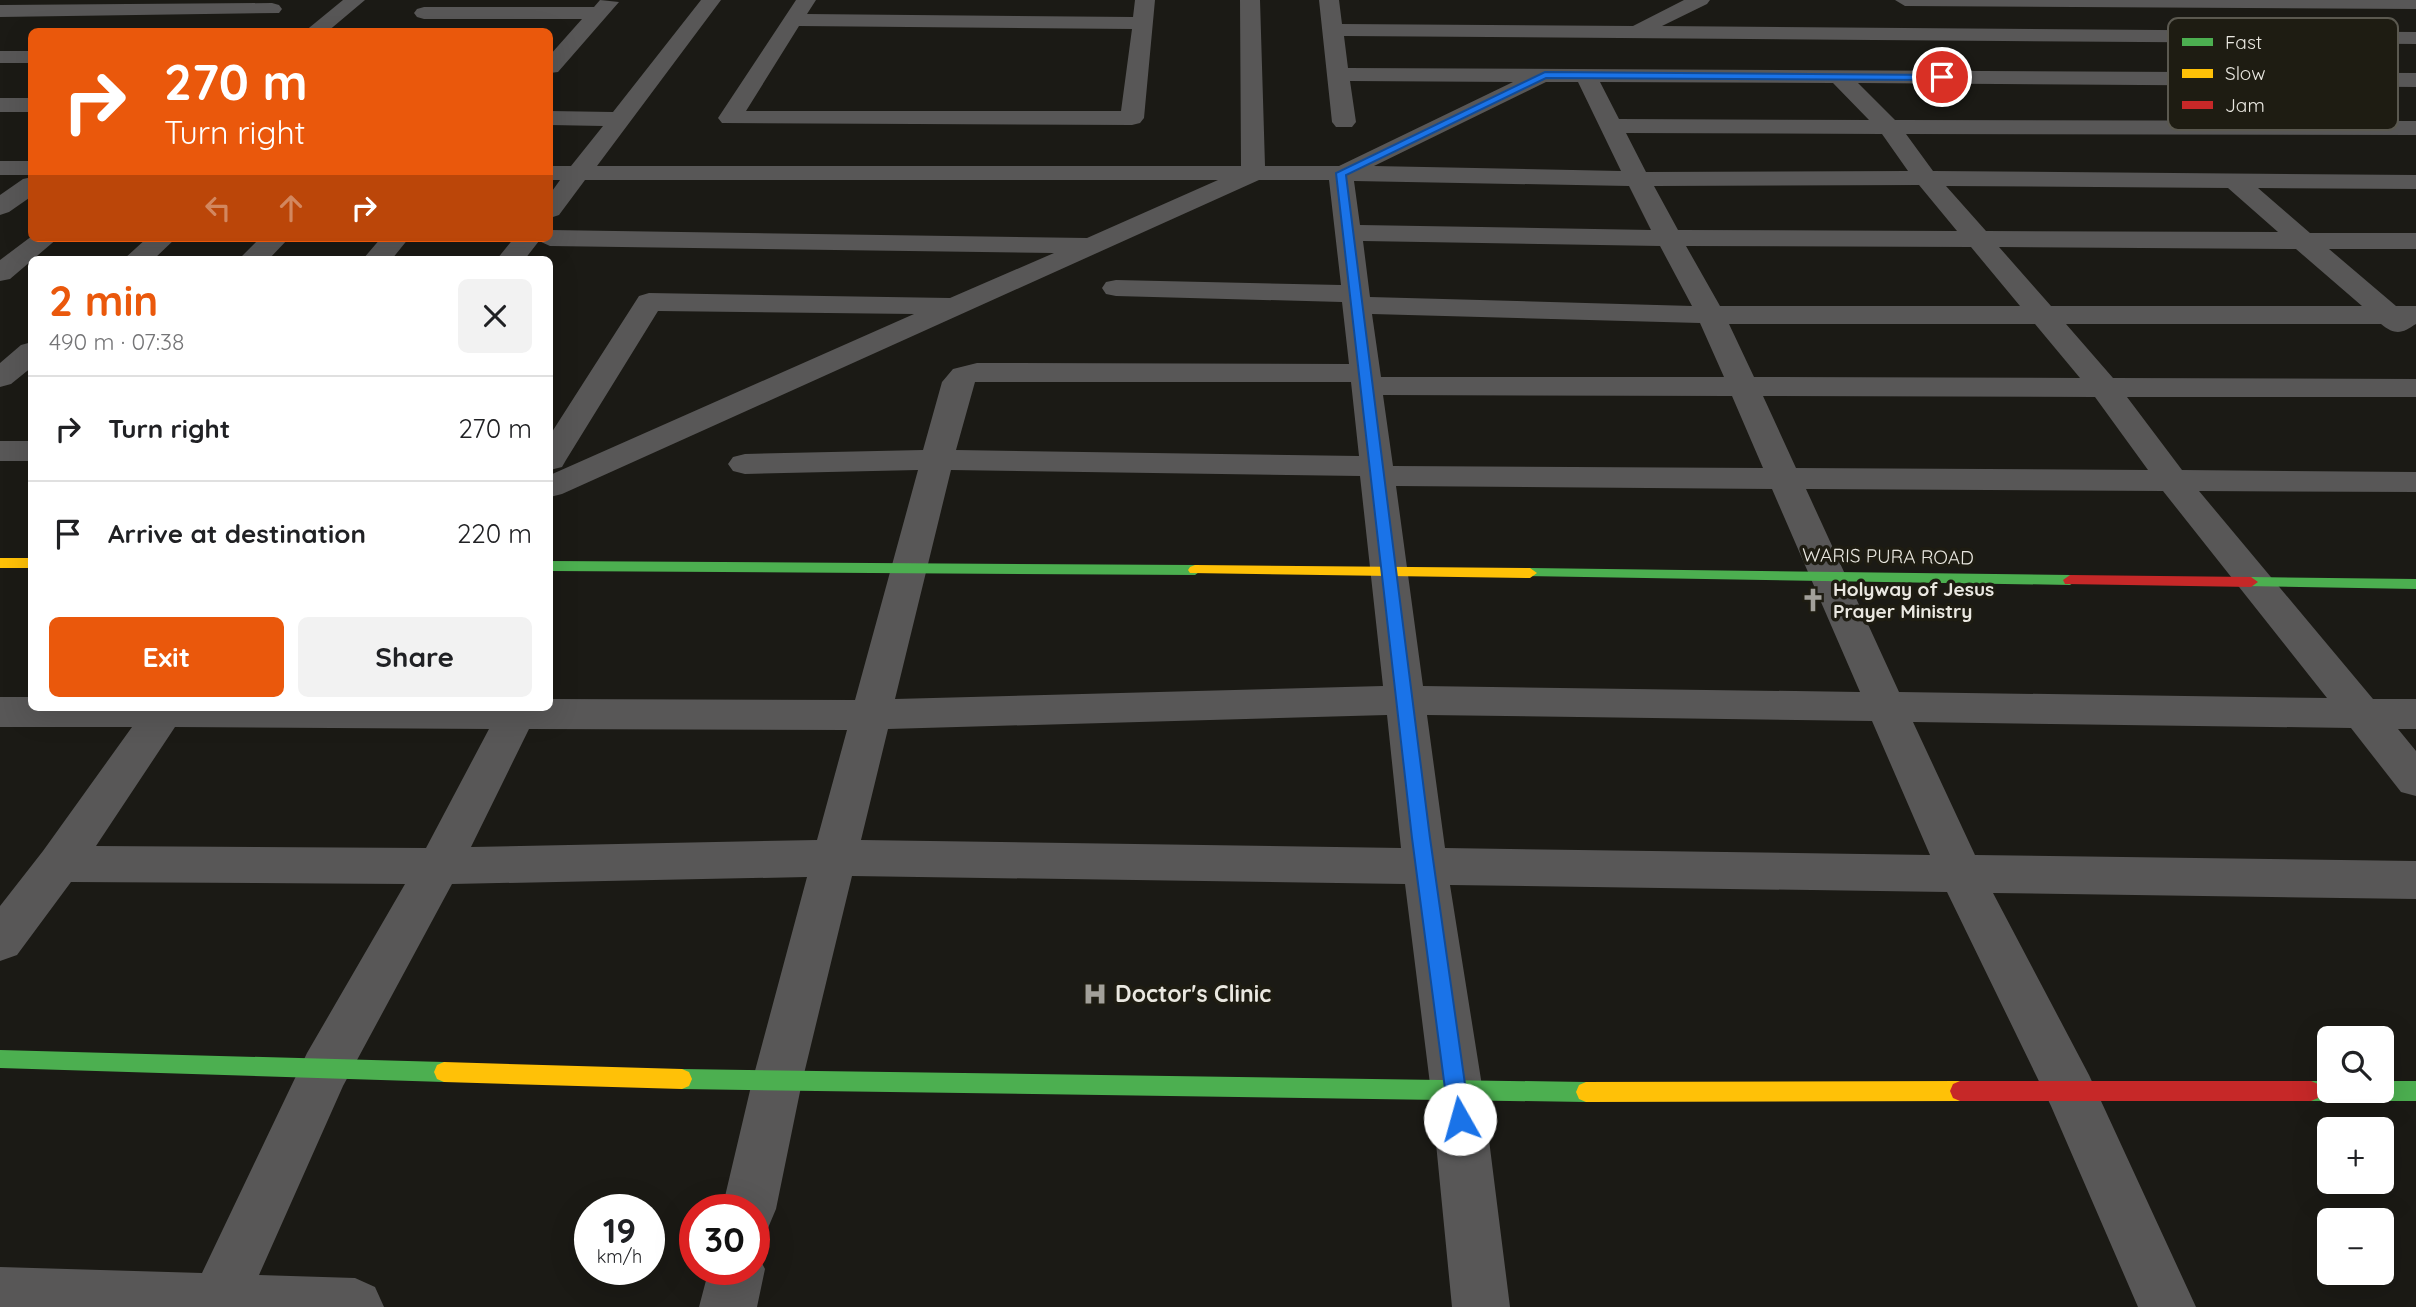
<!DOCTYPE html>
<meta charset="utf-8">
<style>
:root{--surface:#fff;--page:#f2f2f2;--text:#202124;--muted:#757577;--line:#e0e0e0;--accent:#ea580c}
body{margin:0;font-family:Quicksand,sans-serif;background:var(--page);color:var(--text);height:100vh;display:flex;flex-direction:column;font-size:26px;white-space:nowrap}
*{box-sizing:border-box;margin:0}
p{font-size:23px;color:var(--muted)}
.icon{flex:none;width:38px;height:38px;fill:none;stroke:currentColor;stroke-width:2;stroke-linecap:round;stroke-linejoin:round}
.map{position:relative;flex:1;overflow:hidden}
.side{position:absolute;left:28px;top:256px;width:525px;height:455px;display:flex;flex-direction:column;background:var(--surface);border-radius:10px;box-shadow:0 7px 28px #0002}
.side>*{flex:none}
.guide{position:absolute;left:28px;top:28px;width:525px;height:214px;border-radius:10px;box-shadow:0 7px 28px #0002;background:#ea580c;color:#fff;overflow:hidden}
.fabs{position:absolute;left:2317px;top:1026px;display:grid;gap:14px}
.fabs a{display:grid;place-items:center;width:77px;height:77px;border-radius:10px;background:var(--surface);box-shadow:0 7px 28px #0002;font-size:35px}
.speed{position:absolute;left:574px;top:1194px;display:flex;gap:14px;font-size:35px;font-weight:700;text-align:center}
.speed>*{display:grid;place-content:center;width:91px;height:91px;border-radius:50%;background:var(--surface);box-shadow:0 7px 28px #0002;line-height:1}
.speed small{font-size:18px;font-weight:400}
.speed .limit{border:10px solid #d22;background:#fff;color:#111}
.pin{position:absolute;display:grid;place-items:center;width:60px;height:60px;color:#fff;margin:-30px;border:4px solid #fff;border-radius:50%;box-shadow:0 2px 7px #0007}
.me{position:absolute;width:77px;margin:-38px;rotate:353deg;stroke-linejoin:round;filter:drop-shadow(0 0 5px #0008)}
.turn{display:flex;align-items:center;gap:24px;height:147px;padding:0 21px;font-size:32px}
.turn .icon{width:91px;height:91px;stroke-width:2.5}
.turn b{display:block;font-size:49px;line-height:60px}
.lanes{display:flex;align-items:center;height:66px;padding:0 21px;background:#0003;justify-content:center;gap:35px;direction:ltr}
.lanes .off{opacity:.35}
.round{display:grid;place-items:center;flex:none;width:74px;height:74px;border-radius:10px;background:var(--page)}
.overview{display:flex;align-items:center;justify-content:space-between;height:119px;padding:0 21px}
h1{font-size:42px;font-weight:700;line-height:52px;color:var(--accent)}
.primary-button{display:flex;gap:14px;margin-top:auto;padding:14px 21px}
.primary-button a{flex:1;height:80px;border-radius:10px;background:var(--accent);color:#fff;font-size:28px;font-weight:700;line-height:80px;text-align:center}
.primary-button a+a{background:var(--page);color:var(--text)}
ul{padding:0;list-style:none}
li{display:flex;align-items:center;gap:21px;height:105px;padding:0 21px;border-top:2px solid var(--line)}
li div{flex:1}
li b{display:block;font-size:26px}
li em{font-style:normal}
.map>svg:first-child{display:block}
</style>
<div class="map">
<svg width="2416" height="1307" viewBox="0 0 2416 1307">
<rect width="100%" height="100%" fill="#1b1a15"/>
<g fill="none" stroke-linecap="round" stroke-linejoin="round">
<!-- street -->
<path fill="#585757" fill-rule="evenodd" d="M 343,0 L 365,0 L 327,32 L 304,32 Z
M 600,0 L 619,2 L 558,72 L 550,73 L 550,55 L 582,19 L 424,19 L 417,17 L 414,13 L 417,9 L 424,7 L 594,7 Z
M 701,0 L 721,0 L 597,166 L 1241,166 L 1240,0 L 1260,0 L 1265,166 L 1339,166 L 1513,82 L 1350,81 L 1356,122 L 1352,127 L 1336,127 L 1332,122 L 1319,0 L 1339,0 L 1342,24 L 1633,26 L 1684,0 L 1710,0 L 1707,4 L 1662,26 L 2416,32 L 2416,44 L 1344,36 L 1348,68 L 2416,73 L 2416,87 L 1858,83 L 1895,120 L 2416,121 L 2416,135 L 1906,134 L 1933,171 L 2416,175 L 2416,189 L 2258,188 L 2310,233 L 2416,233 L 2416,249 L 2329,249 L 2396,306 L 2416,306 L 2416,324 C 2403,332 2397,337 2381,324 L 2066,324 L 2113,378 L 2416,379 L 2416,397 L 2127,397 L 2182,470 L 2416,472 L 2416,492 L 2199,491 L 2373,699 L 2416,699 L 2416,729 L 2398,729 L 2416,751 L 2416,796 L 2401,792 L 2351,728 L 1913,722 L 1975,855 L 2416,861 L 2416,899 L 1993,893 L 2089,1075 L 2196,1307 L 2138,1307 L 2051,1106 L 1947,892 L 1450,885 L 1483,1092 L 1510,1307 L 1452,1307 L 1431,1092 L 1405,884 L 852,876 L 802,1082 L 776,1209 L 768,1228 L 754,1234 L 754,1209 L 722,1209 L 752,1082 L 807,877 L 452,884 L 343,1086 L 259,1275 L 355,1278 L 375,1287 L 384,1307 L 0,1307 L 0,1267 L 202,1273 L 307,1053 L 405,884 L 71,882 L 17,955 L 0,961 L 0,906 L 43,851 L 132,727 L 0,727 L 0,697 L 32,697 L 32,707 L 550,707 L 550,699 L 855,700 L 918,470 L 745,474 L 733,471 L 728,464 L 733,457 L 745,454 L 923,450 L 942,382 L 953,369 L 977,363 L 1349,364 L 1342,302 L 1116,296 L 1106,294 L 1102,288 L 1106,282 L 1116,280 L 1341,285 L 1329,180 L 1259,180 L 562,494 L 550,497 L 550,475 L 914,314 L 658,311 L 566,460 L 562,467 L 550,470 L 550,435 L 639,296 L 649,293 L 950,298 L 1054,253 L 550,246 L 539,241 L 525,259 L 497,259 L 514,238 L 550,238 L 550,230 L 1087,238 L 1218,180 L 585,180 L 559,215 L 550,218 L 550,194 L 560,180 L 550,180 L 550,166 L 571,166 L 603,126 L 550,125 L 550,111 L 613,112 ZM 1546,82 L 1578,82 L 1621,171 L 1374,166 ZM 1600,82 L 1833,83 L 1869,120 L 1619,119 ZM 1626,133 L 1882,134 L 1908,171 L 1646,172 ZM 1354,181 L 1629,186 L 1651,230 L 1360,225 ZM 1919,185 L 1957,231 L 1678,230 L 1654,186 ZM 1946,186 L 2228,188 L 2278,232 L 1986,231 ZM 1363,241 L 1660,246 L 1692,306 L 1370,297 ZM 1686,246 L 1971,247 L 2020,306 L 1720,306 ZM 1999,247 L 2296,249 L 2362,306 L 2051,306 ZM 1372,314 L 1700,323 L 1724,377 L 1381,377 ZM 1729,324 L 2035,324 L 2080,378 L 1754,377 ZM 975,382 L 1351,382 L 1359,456 L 956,450 ZM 1383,395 L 1732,396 L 1763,468 L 1393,466 ZM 1763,396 L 2095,397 L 2148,470 L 1796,468 ZM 951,470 L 1360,476 L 1383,686 L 895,699 ZM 1396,486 L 1772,489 L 1860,692 L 1423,686 ZM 1806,489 L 2163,491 L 2327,698 L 1899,692 ZM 1387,715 L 1401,848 L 861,840 L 888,729 ZM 1427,715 L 1872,721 L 1930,855 L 1445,848 ZM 175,727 L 489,729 L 426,848 L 96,846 ZM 529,729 L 847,730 L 817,840 L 471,847 Z
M 796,0 L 816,0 L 807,14 L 1133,17 L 1135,0 L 1155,0 L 1144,118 L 1140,123 L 1132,125 L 722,123 L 718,118 ZM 799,26 L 1132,29 L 1121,111 L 746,111 Z
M 1895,0 L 2416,0 L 2416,9 L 1905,6 Z
M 272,3 L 279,5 L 282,9 L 279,13 L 0,17 L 0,5 Z
M 0,51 L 32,51 L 32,63 L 0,63 Z
M 0,98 L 32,98 L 32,112 L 0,112 Z
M 0,161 L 32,161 L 32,175 L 0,175 Z
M 32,177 L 32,196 L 9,212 L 0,215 L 0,195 L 23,179 Z
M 32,236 L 32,238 L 58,238 L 10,279 L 0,281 L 0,260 Z
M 147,238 L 176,238 L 154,259 L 124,259 Z
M 260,238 L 289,238 L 269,259 L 239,259 Z
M 381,238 L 409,238 L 392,259 L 363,259 Z
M 32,342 L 32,367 L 11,384 L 0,387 L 0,363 L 21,345 Z
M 0,441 L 32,441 L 32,461 L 0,461 Z
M 754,1248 L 765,1269 L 757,1307 L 699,1307 L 709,1269 L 754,1269 Z"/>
<!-- fast -->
<path fill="#4caf50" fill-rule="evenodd" d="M 550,561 L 1195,565 L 1202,570 L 1195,575 L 550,571 Z
M 1530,568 L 2070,575 L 2077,580 L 2070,585 L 1525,576 L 1523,573 L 1525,570 Z
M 2251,577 L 2416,579 L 2416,589 L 2246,586 L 2244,582 L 2246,578 Z
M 0,1050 L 444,1062 L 451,1065 L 454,1072 L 451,1079 L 444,1082 L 0,1068 Z
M 682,1069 L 1586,1082 L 1593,1085 L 1596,1092 L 1593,1099 L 1586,1102 L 682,1089 L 675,1086 L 672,1079 L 675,1072 Z
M 2311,1081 L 2329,1081 L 2329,1090 L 2382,1090 L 2382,1081 L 2416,1081 L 2416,1101 L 2311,1101 L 2304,1098 L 2301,1091 L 2304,1084 Z"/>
<!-- slow -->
<path fill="#ffc107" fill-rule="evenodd" d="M 0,558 L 32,558 L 32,568 L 0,568 Z
M 1195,565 L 1530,568 L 1537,573 L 1530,578 L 1190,573 L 1188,570 L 1190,567 Z
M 444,1062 L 682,1069 L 689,1072 L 692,1079 L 689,1086 L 682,1089 L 444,1082 L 437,1079 L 434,1072 L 437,1065 Z
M 1960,1081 L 1967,1084 L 1970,1091 L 1967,1098 L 1960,1101 L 1586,1102 L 1579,1099 L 1576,1092 L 1579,1085 L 1586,1082 Z"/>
<!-- jam -->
<path fill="#c62828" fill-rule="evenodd" d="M 2070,575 L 2251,577 L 2258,582 L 2251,587 L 2065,584 L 2063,580 Z
M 1960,1081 L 2311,1081 L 2318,1084 L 2321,1091 L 2318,1098 L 2311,1101 L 1960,1101 L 1953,1098 L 1950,1091 L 1953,1084 Z"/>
</g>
<!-- route -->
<path fill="#1a73e8" stroke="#114b97" stroke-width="2" d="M 1545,72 L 1942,75 L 1947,77 L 1942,80 L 1546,78 L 1346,175 L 1430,838 L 1470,1119 L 1467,1126 L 1460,1129 L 1452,1126 L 1449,1119 L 1412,838 L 1336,173 Z"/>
<!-- icons -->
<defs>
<g id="church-bare" transform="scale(1.89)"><path d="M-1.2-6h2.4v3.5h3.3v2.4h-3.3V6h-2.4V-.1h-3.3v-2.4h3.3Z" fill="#a2a09a" stroke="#1e1c12" stroke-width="2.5" paint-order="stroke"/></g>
<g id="hospital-bare" transform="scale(1.89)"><path d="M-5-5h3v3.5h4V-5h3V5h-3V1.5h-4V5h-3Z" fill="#a2a09a" stroke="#1e1c12" stroke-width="2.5" paint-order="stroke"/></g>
</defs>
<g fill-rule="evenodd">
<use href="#church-bare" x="1813" y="600"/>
<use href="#hospital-bare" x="1095" y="994"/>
</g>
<g text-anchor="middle" stroke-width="7" stroke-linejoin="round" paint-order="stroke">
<!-- street labels -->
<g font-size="19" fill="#eae8e1" stroke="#1e1c12">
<text transform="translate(1888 556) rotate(1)" y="7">WARIS PURA ROAD</text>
</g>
<!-- poi labels -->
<g font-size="19" font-weight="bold" fill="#eae8e1" stroke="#1e1c12" text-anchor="start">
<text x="1833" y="596">Holyway of Jesus<tspan x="1833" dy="22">Prayer Ministry</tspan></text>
</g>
<!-- near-poi labels -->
<g font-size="23" font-weight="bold" fill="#eae8e1" stroke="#1e1c12" text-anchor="start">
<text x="1115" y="1002">Doctor's Clinic</text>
</g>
</g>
<!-- legend -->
<rect x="2168" y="18" width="230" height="112" rx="10" fill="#1e1c12" stroke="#5b5950" stroke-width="2"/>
<rect x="2182" y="38" width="31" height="8" fill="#4caf50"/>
<rect x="2182" y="69" width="31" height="9" fill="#ffc107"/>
<rect x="2182" y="101" width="31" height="8" fill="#c62828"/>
<g font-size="19" fill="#eae8e1">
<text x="2225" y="49">Fast</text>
<text x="2225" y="80">Slow</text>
<text x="2225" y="112">Jam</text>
</g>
</svg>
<div class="fabs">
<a><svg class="icon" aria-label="search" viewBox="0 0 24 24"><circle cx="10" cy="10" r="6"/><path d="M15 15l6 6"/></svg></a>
<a>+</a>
<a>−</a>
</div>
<div class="speed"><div>19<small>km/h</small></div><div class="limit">30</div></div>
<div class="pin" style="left:1942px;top:77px;background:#d93025"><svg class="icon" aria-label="arrive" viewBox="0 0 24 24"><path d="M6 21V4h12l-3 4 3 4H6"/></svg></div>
<svg class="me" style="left:1460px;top:1119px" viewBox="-20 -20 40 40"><circle r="19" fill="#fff"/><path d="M0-13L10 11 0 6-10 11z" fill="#1a73e8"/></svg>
<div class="guide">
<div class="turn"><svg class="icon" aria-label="right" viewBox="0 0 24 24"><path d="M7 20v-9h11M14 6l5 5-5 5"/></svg><div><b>270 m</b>Turn right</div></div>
<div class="lanes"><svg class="icon off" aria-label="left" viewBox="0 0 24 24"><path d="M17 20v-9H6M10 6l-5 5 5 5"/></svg><svg class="icon off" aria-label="ahead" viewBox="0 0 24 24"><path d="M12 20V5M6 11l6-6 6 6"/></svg><svg class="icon" aria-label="right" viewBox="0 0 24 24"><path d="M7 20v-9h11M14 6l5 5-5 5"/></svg></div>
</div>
<section class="side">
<div class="overview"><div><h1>2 min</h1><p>490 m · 07:38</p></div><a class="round"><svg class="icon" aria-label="close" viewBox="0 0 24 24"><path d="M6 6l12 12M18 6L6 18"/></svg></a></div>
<ul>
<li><svg class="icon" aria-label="right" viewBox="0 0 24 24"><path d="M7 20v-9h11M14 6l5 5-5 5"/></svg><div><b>Turn right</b></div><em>270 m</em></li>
<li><svg class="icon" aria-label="arrive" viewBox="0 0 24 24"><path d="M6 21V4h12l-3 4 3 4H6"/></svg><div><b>Arrive at destination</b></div><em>220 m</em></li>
</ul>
<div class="primary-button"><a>Exit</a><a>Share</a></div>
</section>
</div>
